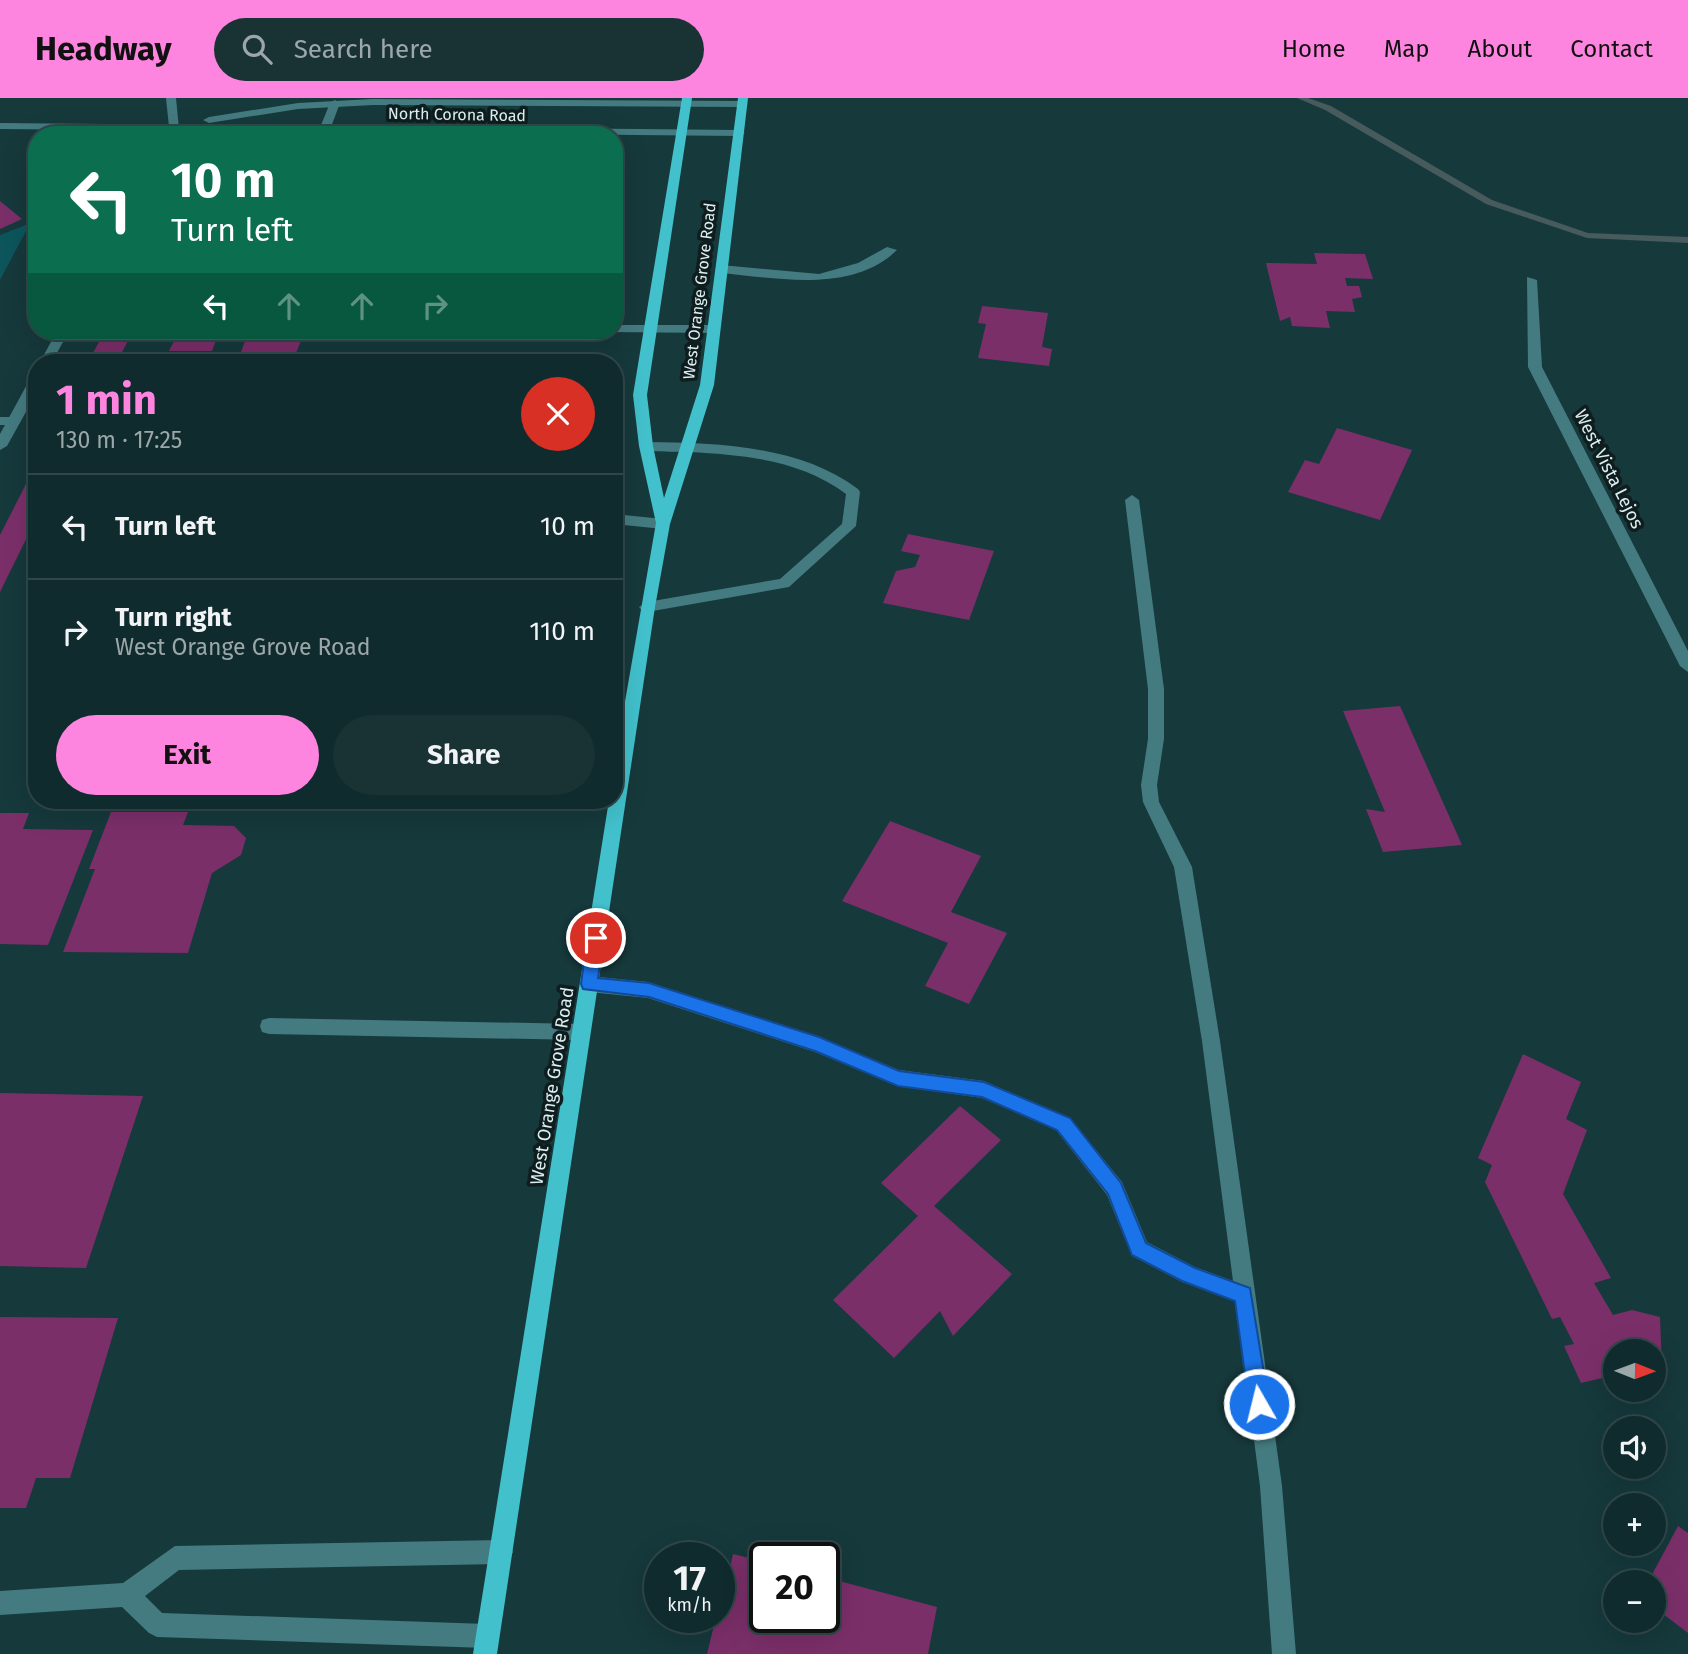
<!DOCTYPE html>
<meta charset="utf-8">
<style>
:root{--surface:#102b2d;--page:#193335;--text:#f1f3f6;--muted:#9ca7aa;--line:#304749;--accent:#fe85df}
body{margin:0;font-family:"Fira Sans",sans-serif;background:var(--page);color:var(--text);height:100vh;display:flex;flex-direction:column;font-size:26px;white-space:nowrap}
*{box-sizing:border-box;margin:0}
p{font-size:23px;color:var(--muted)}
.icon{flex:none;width:38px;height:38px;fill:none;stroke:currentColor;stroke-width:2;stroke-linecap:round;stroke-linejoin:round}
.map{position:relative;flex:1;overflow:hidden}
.panel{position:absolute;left:28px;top:256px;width:595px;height:455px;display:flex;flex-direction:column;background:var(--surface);border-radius:28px;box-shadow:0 7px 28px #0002,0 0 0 2px var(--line)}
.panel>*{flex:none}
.guide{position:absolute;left:28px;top:28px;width:595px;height:214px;border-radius:28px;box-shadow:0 7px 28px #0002,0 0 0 2px var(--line);background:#0b6e4f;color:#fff;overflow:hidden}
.needle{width:46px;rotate:91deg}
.fabs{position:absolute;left:1603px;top:1241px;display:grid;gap:14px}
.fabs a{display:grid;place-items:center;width:63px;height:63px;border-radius:50%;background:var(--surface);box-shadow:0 7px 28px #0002,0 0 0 2px var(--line);font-size:35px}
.speed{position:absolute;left:644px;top:1444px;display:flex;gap:14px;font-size:35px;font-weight:700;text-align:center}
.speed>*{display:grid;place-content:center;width:91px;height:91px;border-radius:50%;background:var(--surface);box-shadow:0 7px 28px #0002,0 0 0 2px var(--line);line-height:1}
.speed small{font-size:18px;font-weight:400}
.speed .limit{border:4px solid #111;border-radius:10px;background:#fff;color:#111}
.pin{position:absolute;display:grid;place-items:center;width:60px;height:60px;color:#fff;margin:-30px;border:4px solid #fff;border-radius:50%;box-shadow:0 2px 7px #0007}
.me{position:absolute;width:77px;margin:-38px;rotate:352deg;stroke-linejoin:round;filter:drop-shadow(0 0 5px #0008)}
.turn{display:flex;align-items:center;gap:24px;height:147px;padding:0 28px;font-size:32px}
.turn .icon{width:91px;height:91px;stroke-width:2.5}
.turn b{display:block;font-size:49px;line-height:60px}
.lanes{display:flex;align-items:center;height:66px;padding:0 28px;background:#0003;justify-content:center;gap:35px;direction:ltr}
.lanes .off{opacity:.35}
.round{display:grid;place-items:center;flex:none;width:74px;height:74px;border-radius:37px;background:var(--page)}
.headline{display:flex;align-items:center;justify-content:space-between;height:119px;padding:0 28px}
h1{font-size:42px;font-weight:700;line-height:52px;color:var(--accent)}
.primary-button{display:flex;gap:14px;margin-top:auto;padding:14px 28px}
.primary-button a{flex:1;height:80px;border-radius:42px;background:var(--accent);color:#111;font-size:28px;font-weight:700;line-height:80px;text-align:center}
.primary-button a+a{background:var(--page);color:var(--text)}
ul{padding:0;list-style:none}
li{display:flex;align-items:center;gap:21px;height:105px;padding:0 28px;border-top:2px solid var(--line)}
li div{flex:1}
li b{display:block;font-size:26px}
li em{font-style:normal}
header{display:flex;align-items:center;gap:42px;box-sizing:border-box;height:98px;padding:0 35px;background:var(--accent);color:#111}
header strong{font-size:33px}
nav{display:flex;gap:38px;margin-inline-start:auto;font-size:24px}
.search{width:490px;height:63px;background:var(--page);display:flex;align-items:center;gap:18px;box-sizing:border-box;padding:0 24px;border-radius:38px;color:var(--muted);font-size:26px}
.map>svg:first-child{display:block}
</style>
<header>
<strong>Headway</strong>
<div class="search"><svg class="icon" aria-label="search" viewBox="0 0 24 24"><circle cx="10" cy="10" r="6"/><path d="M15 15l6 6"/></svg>Search here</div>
<nav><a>Home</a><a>Map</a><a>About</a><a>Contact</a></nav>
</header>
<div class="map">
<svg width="1688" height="1556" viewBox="0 0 1688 1556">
<rect width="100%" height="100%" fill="#16393c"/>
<!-- green -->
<path fill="#0c555b" d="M 31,125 L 26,133 L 0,182 L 0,137 Z"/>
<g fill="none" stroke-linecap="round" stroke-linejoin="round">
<!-- stream -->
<path fill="#475a5c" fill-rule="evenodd" d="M 1297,0 L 1308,0 L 1331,8 L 1492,102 L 1588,135 L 1688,139 L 1688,145 L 1587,140 L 1486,106 L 1325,12 Z"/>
</g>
<!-- building -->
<path fill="#7b2f69" d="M 0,103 L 22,121 L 0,131 Z
M 1314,155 L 1365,156 L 1373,181 L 1345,180 L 1347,188 L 1359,188 L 1362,199 L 1352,201 L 1355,214 L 1326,213 L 1330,230 L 1292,228 L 1290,219 L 1280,223 L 1266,165 L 1317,166 Z
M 982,208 L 1048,215 L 1042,249 L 1052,251 L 1049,268 L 978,260 L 986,226 L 978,225 Z
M 105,233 L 133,233 L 117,264 L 88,264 Z
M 179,233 L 354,233 L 350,244 L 301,243 L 296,255 L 241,254 L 245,243 L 216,242 L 212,253 L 169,253 Z
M 250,259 L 323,259 L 321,264 L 248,264 Z
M 1337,330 L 1412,352 L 1380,422 L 1288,394 L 1305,362 L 1319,366 Z
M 26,386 L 37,386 L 37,419 L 0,494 L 0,437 Z
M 908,436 L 994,453 L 969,522 L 883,505 L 896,473 L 915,469 L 920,457 L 901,453 Z
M 1400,608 L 1462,747 L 1383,754 L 1366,711 L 1385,714 L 1343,613 Z
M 111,714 L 188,714 L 183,727 L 234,728 L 246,740 L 241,757 L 212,775 L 188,855 L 63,854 L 95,771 L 89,771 Z
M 0,715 L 29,715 L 23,731 L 93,732 L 48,847 L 0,846 Z
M 890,723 L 981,758 L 951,814 L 1007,835 L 969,906 L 925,888 L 948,845 L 842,803 Z
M 1523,956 L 1581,984 L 1566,1021 L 1587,1032 L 1563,1096 L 1611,1180 L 1594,1185 L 1613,1217 L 1632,1212 L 1660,1219 L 1662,1271 L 1654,1269 L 1654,1253 L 1615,1253 L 1615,1277 L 1581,1285 L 1564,1248 L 1574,1246 L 1560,1219 L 1552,1221 L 1485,1084 L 1492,1067 L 1478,1060 Z
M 0,995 L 143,998 L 86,1170 L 0,1168 Z
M 960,1008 L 1001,1042 L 934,1108 L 1012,1176 L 953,1238 L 940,1213 L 894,1260 L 833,1202 L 918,1118 L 881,1085 Z
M 0,1219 L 118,1220 L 70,1380 L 36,1380 L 26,1410 L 0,1410 Z
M 1678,1428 L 1688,1435 L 1688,1535 L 1654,1509 L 1654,1484 L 1648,1484 Z
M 733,1456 L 765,1464 L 765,1519 L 824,1519 L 824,1479 L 937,1509 L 928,1556 L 707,1556 L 716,1519 L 719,1519 Z"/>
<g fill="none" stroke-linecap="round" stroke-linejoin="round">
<!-- service -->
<path fill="#447b80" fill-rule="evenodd" d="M 166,0 L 176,0 L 179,31 L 169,29 Z
M 335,2 L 340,5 L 328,37 L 317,37 L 330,5 Z
M 887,149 L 897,152 C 852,196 776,180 721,175 L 715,171 L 721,167 L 819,176 L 858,165 Z
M 614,227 L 713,227 L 719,231 L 713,235 L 609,234 L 614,233 Z
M 0,319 L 14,319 L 21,323 L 14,327 L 0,327 Z
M 646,344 C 717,345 799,347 858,391 L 860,394 L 856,428 L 789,489 L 647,514 L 642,513 L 639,509 L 647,504 L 780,481 L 842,426 L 846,396 C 801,362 744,357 690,354 C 674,353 656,355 641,351 L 641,345 Z
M 1132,397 L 1139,402 L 1164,591 L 1164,641 L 1157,687 L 1159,704 L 1192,769 L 1220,943 L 1282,1388 L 1296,1556 L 1272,1556 L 1260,1388 L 1236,1204 L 1182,1184 L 1132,1158 L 1107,1097 L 1056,1032 L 982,1000 L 898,988 L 815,954 L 648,900 L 589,894 L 582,891 L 580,886 L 582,881 L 589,878 L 648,884 L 819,939 L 899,972 L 984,983 L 1070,1020 L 1122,1084 L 1147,1144 L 1195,1169 L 1233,1183 L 1202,943 L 1174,769 L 1143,704 L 1141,687 L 1148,641 L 1148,591 L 1125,402 Z
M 614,416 L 663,421 L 670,426 L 663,431 L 614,426 Z
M 269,920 L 580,926 L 587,928 L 589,934 L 587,940 L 580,942 L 269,936 L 262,934 L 260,928 L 262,922 Z
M 501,1442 L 509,1446 L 513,1454 L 509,1462 L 501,1466 L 179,1472 L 145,1498 L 162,1515 L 487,1526 L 495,1530 L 499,1538 L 495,1546 L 487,1550 L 157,1539 L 149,1535 L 122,1509 L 0,1517 L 0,1493 L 123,1485 L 175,1448 Z"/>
<!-- minor -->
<path fill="#447b80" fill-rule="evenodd" d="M 373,1 L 743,3 L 748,6 L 743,9 L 373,7 L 298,11 L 209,25 L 203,22 L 209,19 L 298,5 Z
M 0,25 L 739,32 L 745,35 L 739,38 L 0,31 Z
M 1527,179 L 1537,182 L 1542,269 L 1688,553 L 1688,574 L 1680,568 L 1528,269 Z
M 57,233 L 69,233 L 52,264 L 40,264 Z
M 37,277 L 37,294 L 7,348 L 0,352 L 0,336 L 30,281 Z"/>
<!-- primary -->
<path fill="#42c1cc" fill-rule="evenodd" d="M 682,0 L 692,0 L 647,297 L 653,348 L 664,400 L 700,287 L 738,0 L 748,0 L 714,287 L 670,426 L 655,509 L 497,1556 L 473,1556 L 609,702 L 614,702 L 614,667 L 656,425 L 639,348 L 633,297 Z"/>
</g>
<!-- route -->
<path fill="#1a73e8" stroke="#114b97" stroke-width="2" d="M 596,833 L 604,840 L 598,880 L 649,885 L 819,939 L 899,973 L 984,984 L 1070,1020 L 1121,1085 L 1146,1145 L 1195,1170 L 1250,1190 L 1269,1306 L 1266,1313 L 1259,1316 L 1252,1313 L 1249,1306 L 1235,1203 L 1182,1183 L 1132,1157 L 1108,1096 L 1057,1032 L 982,999 L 898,988 L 815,953 L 649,899 L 583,891 L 581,886 L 587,840 Z"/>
<g text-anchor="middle" stroke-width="7" stroke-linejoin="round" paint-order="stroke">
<!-- far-street labels -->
<g font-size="16" fill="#dceff1" stroke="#0f1d1f">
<text transform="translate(457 16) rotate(1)" y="6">North Corona Road</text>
<text transform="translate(699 193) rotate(-83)" y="6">West Orange Grove Road</text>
</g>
<!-- street labels -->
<g font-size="18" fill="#dceff1" stroke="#0f1d1f">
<text transform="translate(1609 371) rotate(63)" y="6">West Vista Lejos</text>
<text transform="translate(552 988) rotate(-81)" y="6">West Orange Grove Road</text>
</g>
</g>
</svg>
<div class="fabs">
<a><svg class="needle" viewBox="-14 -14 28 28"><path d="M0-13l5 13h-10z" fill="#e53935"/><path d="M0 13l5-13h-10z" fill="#9ca7aa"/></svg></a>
<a><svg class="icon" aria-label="sound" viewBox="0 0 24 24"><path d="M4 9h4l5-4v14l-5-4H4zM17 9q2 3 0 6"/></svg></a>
<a>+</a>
<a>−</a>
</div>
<div class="speed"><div>17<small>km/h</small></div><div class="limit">20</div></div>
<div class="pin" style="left:596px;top:840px;background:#d93025"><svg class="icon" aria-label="arrive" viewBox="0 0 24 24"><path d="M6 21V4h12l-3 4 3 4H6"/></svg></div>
<svg class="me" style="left:1259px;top:1306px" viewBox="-20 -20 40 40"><circle r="17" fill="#1a73e8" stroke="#fff" stroke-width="3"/><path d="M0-11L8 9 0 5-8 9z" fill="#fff"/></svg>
<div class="guide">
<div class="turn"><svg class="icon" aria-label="left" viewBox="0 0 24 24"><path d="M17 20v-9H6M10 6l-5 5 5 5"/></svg><div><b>10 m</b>Turn left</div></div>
<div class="lanes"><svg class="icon" aria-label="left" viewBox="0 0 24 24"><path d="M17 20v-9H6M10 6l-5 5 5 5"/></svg><svg class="icon off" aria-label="ahead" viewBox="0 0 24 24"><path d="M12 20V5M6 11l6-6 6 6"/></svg><svg class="icon off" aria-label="ahead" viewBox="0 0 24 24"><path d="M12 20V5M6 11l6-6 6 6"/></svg><svg class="icon off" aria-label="right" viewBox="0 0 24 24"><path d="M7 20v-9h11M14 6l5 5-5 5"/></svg></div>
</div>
<section class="panel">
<div class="headline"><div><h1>1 min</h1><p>130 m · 17:25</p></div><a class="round" style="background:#d93025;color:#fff"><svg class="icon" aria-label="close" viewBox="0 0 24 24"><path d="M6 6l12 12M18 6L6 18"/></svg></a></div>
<ul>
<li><svg class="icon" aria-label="left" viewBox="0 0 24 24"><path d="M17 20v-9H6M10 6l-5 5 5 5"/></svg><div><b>Turn left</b></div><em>10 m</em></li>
<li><svg class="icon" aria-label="right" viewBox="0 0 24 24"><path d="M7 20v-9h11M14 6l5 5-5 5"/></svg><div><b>Turn right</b><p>West Orange Grove Road</p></div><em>110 m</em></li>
</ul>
<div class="primary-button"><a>Exit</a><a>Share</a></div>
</section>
</div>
